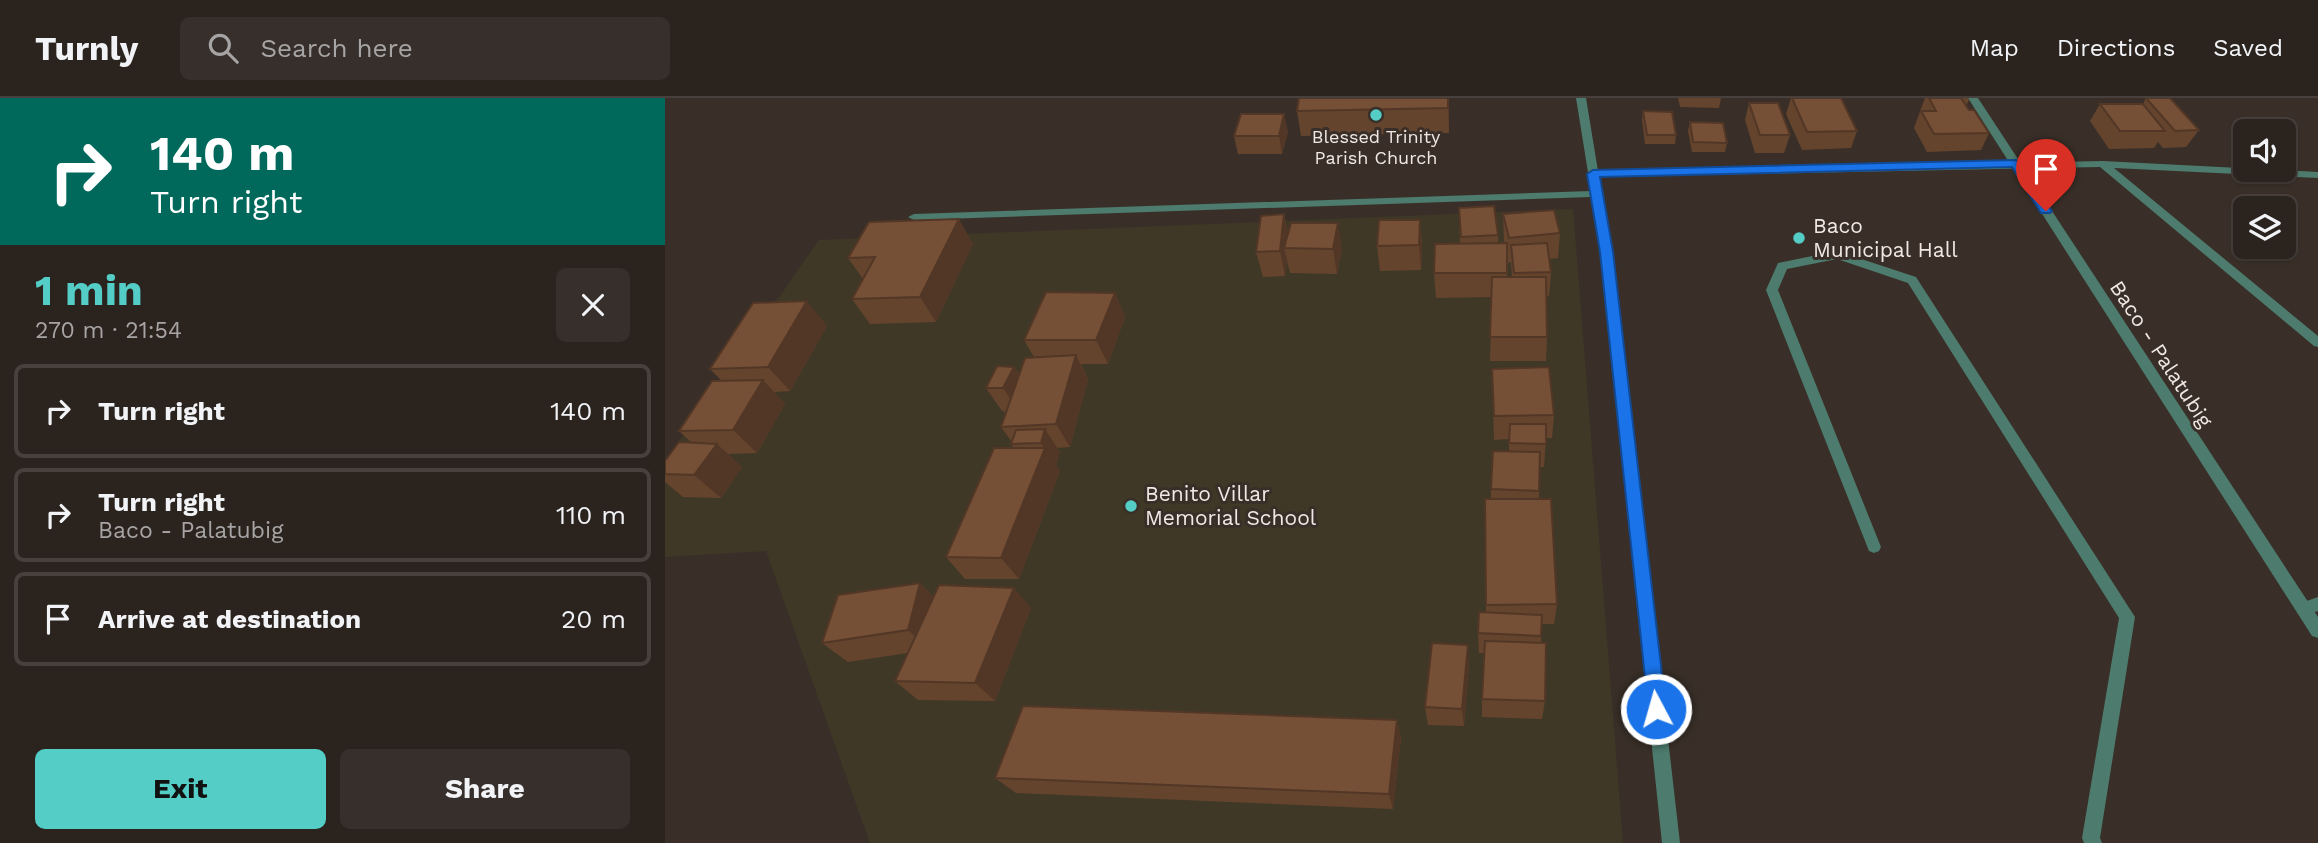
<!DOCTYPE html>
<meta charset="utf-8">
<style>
:root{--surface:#2b231e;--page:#372f2b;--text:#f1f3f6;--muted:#a6a4a4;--line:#47403c;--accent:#54cdc7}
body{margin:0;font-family:"Work Sans",sans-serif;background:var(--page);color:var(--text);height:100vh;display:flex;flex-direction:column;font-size:26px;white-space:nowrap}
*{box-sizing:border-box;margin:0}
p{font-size:23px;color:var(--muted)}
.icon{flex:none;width:38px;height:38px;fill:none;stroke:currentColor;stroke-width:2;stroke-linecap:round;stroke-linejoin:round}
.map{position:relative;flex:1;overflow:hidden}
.panel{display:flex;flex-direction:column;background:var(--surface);width:665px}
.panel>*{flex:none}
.banner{background:#00695c;color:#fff;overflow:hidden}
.controls{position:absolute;left:1568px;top:21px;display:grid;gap:14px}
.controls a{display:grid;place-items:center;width:63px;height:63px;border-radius:10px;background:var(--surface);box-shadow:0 2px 5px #0004,0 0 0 2px var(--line);font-size:35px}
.pin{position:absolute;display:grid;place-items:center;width:60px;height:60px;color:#fff;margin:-72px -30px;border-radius:50% 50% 50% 0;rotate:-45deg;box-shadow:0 0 7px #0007}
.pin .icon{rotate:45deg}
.me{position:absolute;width:77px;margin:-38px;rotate:354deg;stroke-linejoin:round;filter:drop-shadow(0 0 5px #0008)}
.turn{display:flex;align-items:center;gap:24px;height:147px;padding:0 35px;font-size:32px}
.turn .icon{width:91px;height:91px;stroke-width:2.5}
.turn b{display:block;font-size:49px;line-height:60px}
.round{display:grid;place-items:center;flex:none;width:74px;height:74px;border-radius:10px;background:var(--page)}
.headline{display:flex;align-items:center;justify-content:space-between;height:119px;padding:0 35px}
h1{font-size:42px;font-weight:700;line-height:52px;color:var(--accent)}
.button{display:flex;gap:14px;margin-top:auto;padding:14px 35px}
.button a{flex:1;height:80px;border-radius:10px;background:var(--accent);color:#111;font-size:28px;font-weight:700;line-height:80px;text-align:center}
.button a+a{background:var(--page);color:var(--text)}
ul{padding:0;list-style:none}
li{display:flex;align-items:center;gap:21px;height:94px;margin:0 14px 10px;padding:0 21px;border:4px solid var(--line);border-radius:10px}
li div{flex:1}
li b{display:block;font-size:26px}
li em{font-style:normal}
header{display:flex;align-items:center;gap:42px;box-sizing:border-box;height:98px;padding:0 35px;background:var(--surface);border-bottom:2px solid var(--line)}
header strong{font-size:33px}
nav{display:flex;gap:38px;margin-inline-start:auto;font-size:24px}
.search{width:490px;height:63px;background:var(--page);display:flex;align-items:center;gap:18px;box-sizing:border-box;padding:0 24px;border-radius:10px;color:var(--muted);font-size:26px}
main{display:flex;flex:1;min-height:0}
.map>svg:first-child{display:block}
</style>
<header>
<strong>Turnly</strong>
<div class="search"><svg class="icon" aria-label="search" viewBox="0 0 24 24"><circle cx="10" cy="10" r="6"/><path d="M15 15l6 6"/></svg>Search here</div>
<nav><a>Map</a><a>Directions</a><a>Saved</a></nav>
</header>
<main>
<section class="panel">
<div class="banner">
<div class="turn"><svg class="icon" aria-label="right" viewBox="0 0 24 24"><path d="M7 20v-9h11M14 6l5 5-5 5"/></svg><div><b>140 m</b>Turn right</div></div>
</div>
<div class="headline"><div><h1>1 min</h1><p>270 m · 21:54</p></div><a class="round"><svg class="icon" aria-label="close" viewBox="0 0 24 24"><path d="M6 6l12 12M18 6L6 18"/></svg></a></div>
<ul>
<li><svg class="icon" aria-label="right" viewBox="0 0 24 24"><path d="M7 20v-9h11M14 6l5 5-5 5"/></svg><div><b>Turn right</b></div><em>140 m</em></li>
<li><svg class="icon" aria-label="right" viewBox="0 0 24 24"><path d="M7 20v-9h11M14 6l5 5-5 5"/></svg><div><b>Turn right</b><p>Baco - Palatubig</p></div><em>110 m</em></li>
<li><svg class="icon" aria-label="arrive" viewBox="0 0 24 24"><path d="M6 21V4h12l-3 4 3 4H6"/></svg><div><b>Arrive at destination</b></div><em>20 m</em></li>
</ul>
<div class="button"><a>Exit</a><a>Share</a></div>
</section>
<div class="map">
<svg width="1653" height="745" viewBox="0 0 1653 745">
<rect width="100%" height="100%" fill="#392f28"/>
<!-- education -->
<path fill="#403827" d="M 908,111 L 958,745 L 205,745 L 101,453 L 0,459 L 0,363 L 154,142 Z"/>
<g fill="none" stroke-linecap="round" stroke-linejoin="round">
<!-- service -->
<path fill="#4d7b6d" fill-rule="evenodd" d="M 1172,153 L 1251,179 L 1470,519 L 1435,740 L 1437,745 L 1419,745 L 1417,740 L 1454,520 L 1243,185 L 1172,161 L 1122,171 L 1113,192 L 1216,449 L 1214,453 L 1209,455 L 1204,453 L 1101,192 L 1113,165 Z"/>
<!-- minor -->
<path fill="#4d7b6d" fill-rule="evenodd" d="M 911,0 L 921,0 L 933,73 L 1438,63 L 1653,74 L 1653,80 L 1449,70 L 1653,238 L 1653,249 L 1649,248 L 1435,69 L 934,79 L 947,154 L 1015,745 L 997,745 L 935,154 L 927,99 L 249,122 L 243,119 L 249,116 L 926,93 Z
M 1653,499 L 1653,513 L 1639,518 L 1633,516 L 1631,511 L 1633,506 Z"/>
<!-- tertiary -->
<path fill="#4d7b6d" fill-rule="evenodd" d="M 1303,0 L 1313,0 L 1653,519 L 1653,540 L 1647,538 Z"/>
</g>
<!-- wall -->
<path fill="#65442e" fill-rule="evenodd" d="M 634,0 L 784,0 L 784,35 L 636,38 L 632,13 Z
M 1013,0 L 1056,0 L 1054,10 L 1015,9 Z
M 1112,0 L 1176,0 L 1192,33 L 1186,50 L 1137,52 L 1121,16 L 1126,0 Z
M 1260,0 L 1303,0 L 1304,2 L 1301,8 L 1324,35 L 1316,52 L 1262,54 L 1249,30 Z
M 1481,0 L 1534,32 L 1521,49 L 1498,50 L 1493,44 L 1489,50 L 1444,51 L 1425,23 L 1435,6 L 1478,6 Z
M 1084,5 L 1125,37 L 1119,55 L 1090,55 L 1080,22 Z
M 978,13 L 1011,37 L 1010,46 L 980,46 L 977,22 Z
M 1025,24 L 1062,45 L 1060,54 L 1027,54 L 1023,33 Z
M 623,34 L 617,56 L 573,56 L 569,38 Z
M 794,110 L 833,137 L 833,145 L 839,145 L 838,116 L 895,135 L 893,160 L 884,161 L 886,174 L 884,198 L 881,198 L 882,239 L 881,263 L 825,263 L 827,199 L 771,200 L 769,175 L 795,146 ZM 842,158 L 843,165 L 846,164 L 847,179 L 842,179 Z
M 619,116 L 623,136 L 677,150 L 672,176 L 625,175 L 622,162 L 620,178 L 598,179 L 591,154 Z
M 755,122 L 757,147 L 756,172 L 715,173 L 712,148 Z
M 308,146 L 271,224 L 205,226 L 187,201 L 198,181 L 183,160 Z
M 450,195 L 460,219 L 443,266 L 416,266 L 423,281 L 405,349 L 392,350 L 395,354 L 391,367 L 395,373 L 354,481 L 300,481 L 281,459 L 349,350 L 346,346 L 347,344 L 336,329 L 341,314 L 337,313 L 321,290 L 349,269 L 354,276 L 369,259 L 359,242 Z
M 162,228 L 125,293 L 109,294 L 120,306 L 92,355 L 63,356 L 77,369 L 56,400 L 18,399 L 0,384 L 0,363 L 27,345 L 14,333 L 57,283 L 45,271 Z
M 827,271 L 889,317 L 887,340 L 881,340 L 879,369 L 875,369 L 874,401 L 892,506 L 889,526 L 877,526 L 876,545 L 880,603 L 877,621 L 817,619 L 817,601 L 819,555 L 814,555 L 813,535 L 821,514 L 820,401 L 826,401 L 826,391 L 844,353 L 844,341 L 829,342 Z
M 255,485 L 269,499 L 366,510 L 330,603 L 253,602 L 230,583 L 243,555 L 183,564 L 157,545 Z
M 804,566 L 799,628 L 763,627 L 760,609 Z
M 732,622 L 736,640 L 728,711 L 351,695 L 330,680 Z"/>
<!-- shaded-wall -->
<path fill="#523726" d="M 783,0 L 784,0 L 784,35 Z
M 619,16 L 623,34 L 617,56 L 614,38 Z
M 619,116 L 624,141 L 619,150 L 622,161 L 620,178 L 615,153 Z
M 294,121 L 308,146 L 271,224 L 255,199 Z
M 755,122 L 757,147 L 756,172 L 754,147 Z
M 673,125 L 677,150 L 672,176 L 668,151 Z
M 450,195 L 460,219 L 443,266 L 431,242 Z
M 142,203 L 162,228 L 125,293 L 103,269 Z
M 411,257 L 423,281 L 405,349 L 391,326 Z
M 349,269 L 364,293 L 354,314 L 338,290 Z
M 98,282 L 120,306 L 92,355 L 68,332 Z
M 380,331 L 395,354 L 391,367 L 395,373 L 354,481 L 336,460 L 380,351 L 376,345 Z
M 52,346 L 77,369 L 56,400 L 29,377 Z
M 255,485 L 276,506 L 265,552 L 243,532 Z
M 349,490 L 366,510 L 330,603 L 310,585 Z
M 803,547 L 804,566 L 799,628 L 797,611 Z
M 732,622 L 736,640 L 728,711 L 724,696 Z"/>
<!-- building -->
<path fill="#754f36" stroke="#523726" stroke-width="2" d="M 634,0 L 783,0 L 783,10 L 632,13 Z
M 1127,0 L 1176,0 L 1192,33 L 1142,34 Z
M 1264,0 L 1296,0 L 1304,12 L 1309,12 L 1324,35 L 1269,36 L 1256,13 L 1271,13 Z
M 1481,0 L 1505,0 L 1534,32 L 1510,33 Z
M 1084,5 L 1113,5 L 1125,37 L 1095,37 Z
M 1435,6 L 1478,6 L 1500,33 L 1455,33 Z
M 978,13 L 1007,14 L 1011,37 L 982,37 Z
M 576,16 L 619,16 L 614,38 L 569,38 Z
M 1025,24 L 1058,25 L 1062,45 L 1028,44 Z
M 829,108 L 833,137 L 796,139 L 794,110 Z
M 889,112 L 895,135 L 844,140 L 838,116 Z
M 619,116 L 615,153 L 591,154 L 596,118 Z
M 294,121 L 255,199 L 187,201 L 210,159 L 183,160 L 204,124 Z
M 714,122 L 755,122 L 754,147 L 712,148 Z
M 626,125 L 673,125 L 668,151 L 619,150 Z
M 842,145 L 842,175 L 769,175 L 770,146 Z
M 882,145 L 886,174 L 849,175 L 846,147 Z
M 827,179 L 881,179 L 882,239 L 825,239 Z
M 381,194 L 450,195 L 431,242 L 359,242 Z
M 142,203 L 103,269 L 45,271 L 88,205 Z
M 411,257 L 391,326 L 336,329 L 360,260 Z
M 332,268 L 349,269 L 338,290 L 321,290 Z
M 884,269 L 889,317 L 829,318 L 827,271 Z
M 98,282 L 68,332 L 14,333 L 47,283 Z
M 845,326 L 881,326 L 881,346 L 844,345 Z
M 380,331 L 376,345 L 346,346 L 351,332 Z
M 14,344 L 52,346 L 29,377 L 0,376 L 0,363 Z
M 329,350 L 380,350 L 336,460 L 281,459 Z
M 828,353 L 875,354 L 874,393 L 826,391 Z
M 820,401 L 886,401 L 892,506 L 821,507 Z
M 255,485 L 243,532 L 157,545 L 173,497 Z
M 274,487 L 349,490 L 310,585 L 230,583 Z
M 814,514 L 877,517 L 876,538 L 813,535 Z
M 820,543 L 881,545 L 880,603 L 817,601 Z
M 767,545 L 803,547 L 797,611 L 760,609 Z
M 358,608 L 732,622 L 724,696 L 330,680 Z"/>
<!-- route -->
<path fill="#1a73e8" stroke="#114b97" stroke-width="2" d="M 1350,62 L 1354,63 L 1387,113 L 1385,115 L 1376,115 L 1347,69 L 935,79 L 948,154 L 1001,611 L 998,617 L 991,620 L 984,617 L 935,154 L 922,76 L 928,72 Z"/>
<!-- markers -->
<g fill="#54cdc7" stroke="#392f28" stroke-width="2.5">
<circle cx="711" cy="17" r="7"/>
<circle cx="1134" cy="140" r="7"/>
<circle cx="466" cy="408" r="7"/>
</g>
<g text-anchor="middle" stroke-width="6" stroke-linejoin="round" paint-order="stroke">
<!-- far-poi labels -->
<g font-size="18" fill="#f0e8e4" stroke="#392f28">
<text x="711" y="45">Blessed Trinity<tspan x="711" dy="21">Parish Church</tspan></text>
</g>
<!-- poi labels -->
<g font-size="21" fill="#f0e8e4" stroke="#392f28" text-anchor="start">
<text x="1148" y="135">Baco<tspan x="1148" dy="24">Municipal Hall</tspan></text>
<text x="480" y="403">Benito Villar<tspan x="480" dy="24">Memorial School</tspan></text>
</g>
<!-- street labels -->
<g font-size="21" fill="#f0e8e4" stroke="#392f28">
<text transform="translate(1496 256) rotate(57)" y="7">Baco - Palatubig</text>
</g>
</g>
</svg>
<div class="controls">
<a><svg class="icon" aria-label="sound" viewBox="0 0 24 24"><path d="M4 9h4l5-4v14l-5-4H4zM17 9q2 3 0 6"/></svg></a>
<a><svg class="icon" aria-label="layers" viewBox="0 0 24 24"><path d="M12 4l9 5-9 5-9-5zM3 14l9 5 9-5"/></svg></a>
</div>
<div class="pin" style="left:1381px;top:113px;background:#d93025"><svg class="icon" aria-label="arrive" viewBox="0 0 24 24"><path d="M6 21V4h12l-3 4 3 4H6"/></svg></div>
<svg class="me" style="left:991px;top:611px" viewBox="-20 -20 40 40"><circle r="17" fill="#1a73e8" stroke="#fff" stroke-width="3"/><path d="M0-11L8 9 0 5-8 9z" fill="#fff"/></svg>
</div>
</main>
